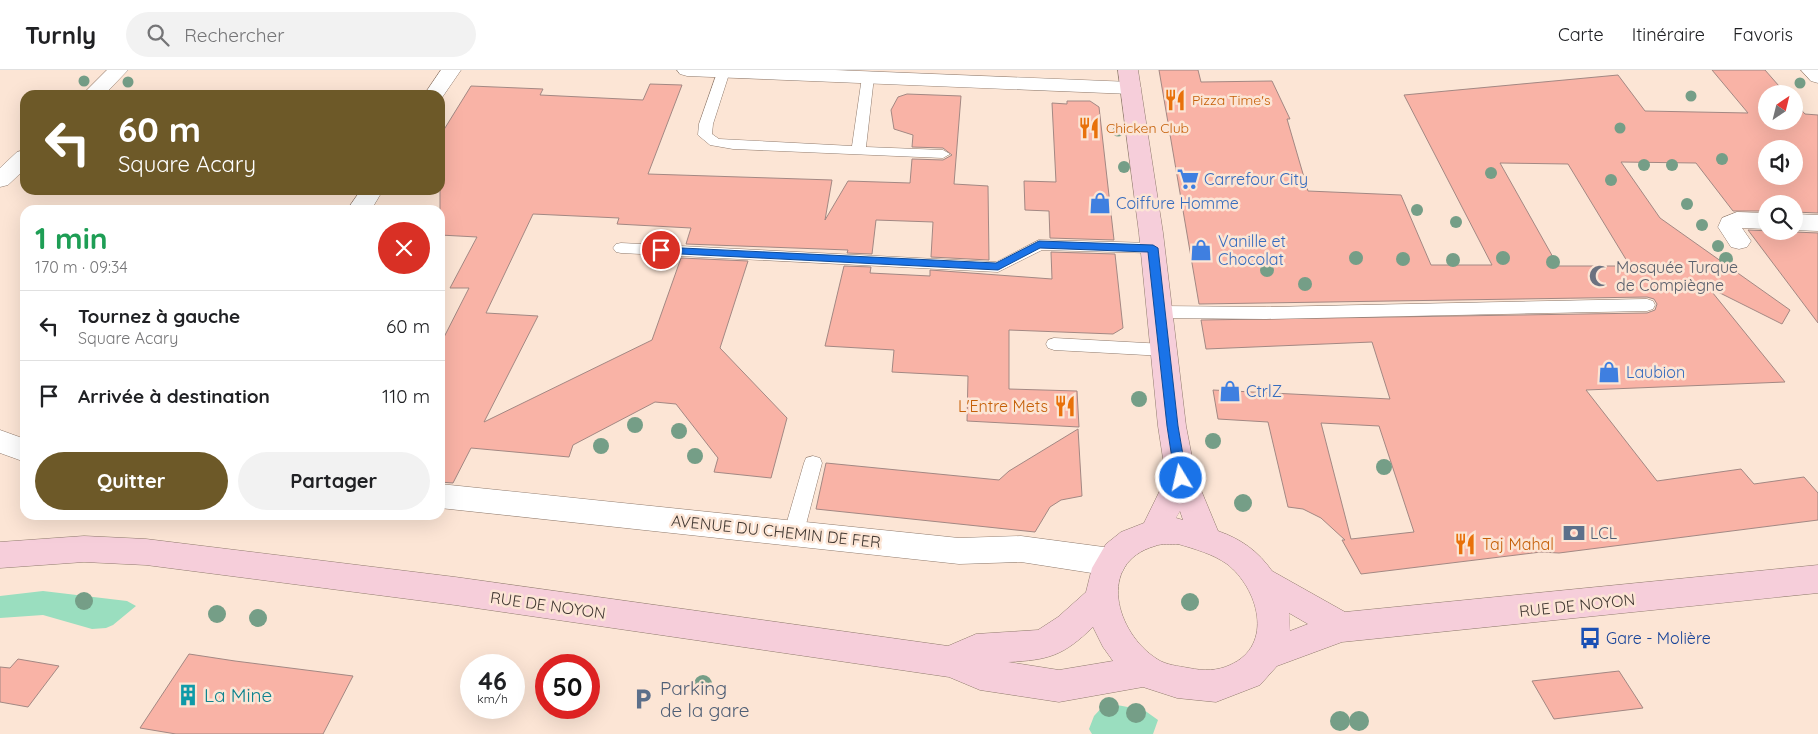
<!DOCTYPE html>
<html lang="fr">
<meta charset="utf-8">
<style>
:root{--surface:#fff;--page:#f2f2f2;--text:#202124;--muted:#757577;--line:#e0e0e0;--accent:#6d5928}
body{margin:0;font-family:Quicksand,sans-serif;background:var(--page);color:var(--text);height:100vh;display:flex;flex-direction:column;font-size:19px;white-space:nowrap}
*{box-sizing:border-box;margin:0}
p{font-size:16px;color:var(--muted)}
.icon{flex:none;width:28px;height:28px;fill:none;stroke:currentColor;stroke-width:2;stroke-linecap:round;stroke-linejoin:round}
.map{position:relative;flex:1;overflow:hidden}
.drawer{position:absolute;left:20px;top:135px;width:425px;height:315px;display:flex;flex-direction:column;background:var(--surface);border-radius:15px;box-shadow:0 5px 20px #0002}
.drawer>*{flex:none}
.top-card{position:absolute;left:20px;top:20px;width:425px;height:105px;border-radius:15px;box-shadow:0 5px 20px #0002;background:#6d5928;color:#fff;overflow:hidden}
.needle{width:32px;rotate:35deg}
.controls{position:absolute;left:1758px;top:15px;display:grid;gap:10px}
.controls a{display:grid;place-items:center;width:45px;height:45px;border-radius:50%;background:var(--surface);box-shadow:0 5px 20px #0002;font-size:25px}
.speed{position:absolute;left:460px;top:584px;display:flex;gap:10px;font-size:25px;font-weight:700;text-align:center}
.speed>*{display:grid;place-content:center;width:65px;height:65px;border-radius:50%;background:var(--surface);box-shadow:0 5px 20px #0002;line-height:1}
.speed small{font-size:12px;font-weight:400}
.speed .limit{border:8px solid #d22;background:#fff;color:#111}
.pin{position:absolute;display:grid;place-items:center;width:42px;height:42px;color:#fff;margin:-21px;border:2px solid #fff;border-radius:50%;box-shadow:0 1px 5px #0007}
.me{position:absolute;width:55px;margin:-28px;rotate:351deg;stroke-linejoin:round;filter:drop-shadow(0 0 4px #0008)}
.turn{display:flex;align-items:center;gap:18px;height:105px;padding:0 15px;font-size:22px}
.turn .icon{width:65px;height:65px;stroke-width:2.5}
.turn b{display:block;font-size:35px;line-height:42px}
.round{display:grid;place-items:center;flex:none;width:52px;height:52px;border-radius:26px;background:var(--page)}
.headline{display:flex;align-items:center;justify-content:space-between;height:85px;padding:0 15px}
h1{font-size:30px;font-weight:700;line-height:38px;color:#1e9e55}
.action{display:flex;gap:10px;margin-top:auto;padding:10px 15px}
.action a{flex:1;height:58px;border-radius:30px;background:var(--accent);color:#fff;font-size:20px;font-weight:700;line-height:58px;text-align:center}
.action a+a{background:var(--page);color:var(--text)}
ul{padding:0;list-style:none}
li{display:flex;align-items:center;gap:15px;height:70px;padding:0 15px;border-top:1px solid var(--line)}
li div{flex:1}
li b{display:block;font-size:19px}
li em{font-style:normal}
header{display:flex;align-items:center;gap:30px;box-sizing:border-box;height:70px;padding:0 25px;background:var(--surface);border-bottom:1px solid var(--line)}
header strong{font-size:24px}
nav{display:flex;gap:28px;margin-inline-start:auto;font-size:18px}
.search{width:350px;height:45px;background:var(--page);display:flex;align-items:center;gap:12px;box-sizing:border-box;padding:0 18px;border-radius:28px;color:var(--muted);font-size:19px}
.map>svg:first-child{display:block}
</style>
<header>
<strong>Turnly</strong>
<div class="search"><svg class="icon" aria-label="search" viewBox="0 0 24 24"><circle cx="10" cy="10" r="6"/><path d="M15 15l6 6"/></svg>Rechercher</div>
<nav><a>Carte</a><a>Itinéraire</a><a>Favoris</a></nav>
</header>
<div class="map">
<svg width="1818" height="664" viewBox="0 0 1818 664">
<rect width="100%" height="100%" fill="#fce5d5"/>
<!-- green -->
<path fill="#9adebf" d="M 43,521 L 127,531 L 136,536 L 113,555 L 106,558 L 92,559 L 43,545 L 0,548 L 0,526 Z
M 1106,633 L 1144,640 L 1158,650 L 1153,664 L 1092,664 L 1089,659 L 1094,646 Z"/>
<!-- building -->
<path fill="#f9b3a6" stroke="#a38883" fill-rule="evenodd" d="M 1159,0 L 1198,0 L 1201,12 L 1272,11 L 1290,49 L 1287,49 L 1308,121 L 1401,125 L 1431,195 L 1492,195 L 1404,25 L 1618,5 L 1645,41 L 1748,43 L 1712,0 L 1765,0 L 1786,24 L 1766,24 L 1766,51 L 1794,51 L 1794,32 L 1805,44 L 1818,45 L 1818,143 L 1794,142 L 1794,134 L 1766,134 L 1766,141 L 1733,141 L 1696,93 L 1621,92 L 1660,148 L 1790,240 L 1782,254 L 1708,217 L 1785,312 L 1586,320 L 1657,411 L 1741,399 L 1754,414 L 1804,407 L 1818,423 L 1818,450 L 1559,483 L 1541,482 L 1361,504 L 1342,470 L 1345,470 L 1321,448 L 1303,439 L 1288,437 L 1268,352 L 1218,349 L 1213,320 L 1390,329 L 1372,272 L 1206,279 L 1201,250 L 1647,243 L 1655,240 L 1657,234 L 1654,229 L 1647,227 L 1199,234 ZM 1766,79 L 1794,79 L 1794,106 L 1766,106 ZM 1500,93 L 1568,94 L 1630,196 L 1558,196 ZM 1321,353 L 1379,356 L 1414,462 L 1351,469 Z
M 650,14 L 682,15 L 648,104 L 832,110 L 825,150 L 848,111 L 910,113 L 912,89 L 943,90 L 952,85 L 943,78 L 912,77 L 913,65 L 894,59 L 891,40 L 898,27 L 907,24 L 961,26 L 954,114 L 988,116 L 989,190 L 931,187 L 933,152 L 876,150 L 872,184 L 847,183 L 848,180 L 686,174 L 691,158 L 617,154 L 619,148 L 533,144 L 486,243 L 538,246 L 484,352 L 652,270 L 681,188 L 748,191 L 720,278 L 787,348 L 771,408 L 714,402 L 718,388 L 676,334 L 655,332 L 573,375 L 569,387 L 471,378 L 453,413 L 440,412 L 440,275 L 469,218 L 450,218 L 477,167 L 440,165 L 440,66 L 471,16 L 543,19 L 540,25 L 643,30 Z
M 1067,31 L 1090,31 L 1099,37 L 1114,170 L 1050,168 L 1049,141 L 1025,140 L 1024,111 L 1056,112 L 1052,33 L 1067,34 Z
M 1748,160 L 1818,163 L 1818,253 Z
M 1051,182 L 1115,184 L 1123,258 L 1113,264 L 1009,260 L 1009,319 L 1077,321 L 1079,357 L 967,351 L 968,306 L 892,302 L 894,280 L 825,276 L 844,196 L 871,197 L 870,203 L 930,206 L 930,200 L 1052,209 Z
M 1078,359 L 1082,426 L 1061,430 L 1050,437 L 1035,462 L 816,439 L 826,393 L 999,410 L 1009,401 Z
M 189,584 L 235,591 L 353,606 L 323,664 L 176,664 L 140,658 Z
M 18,589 L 59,596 L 28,637 L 0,632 L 0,597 L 10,598 Z
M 1619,601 L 1643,638 L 1554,649 L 1532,611 Z"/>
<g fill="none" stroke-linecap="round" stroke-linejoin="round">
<!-- service casing -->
<g stroke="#907b6d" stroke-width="1">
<path id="service" d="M 718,0 L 730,1 L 713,54 L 712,64 L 719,69 L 852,76 L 862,7 L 868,3 L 874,7 L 866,77 L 943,80 L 950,84 L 943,88 L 733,79 L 710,75 L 698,65 L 699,54 Z
M 1039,170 L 1153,173 L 1158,174 L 1161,178 L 1158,182 L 1153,183 L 1042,180 L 998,202 L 621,183 L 616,182 L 613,178 L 616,174 L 621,173 L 996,192 Z
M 1647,229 L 1653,231 L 1655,235 L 1653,239 L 1647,241 L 1266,249 L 1160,248 L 1154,246 L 1152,242 L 1154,238 L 1160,236 L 1266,237 Z
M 1054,268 L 1164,274 L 1170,276 L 1172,280 L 1170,284 L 1164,286 L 1054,280 L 1048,278 L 1046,274 L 1048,270 Z
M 813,386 L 820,388 L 822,393 L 804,462 L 801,468 L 794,470 L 787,468 L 784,462 L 804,393 L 806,388 Z"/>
</g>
<!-- minor casing -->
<g stroke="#907b6d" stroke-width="1">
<path id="minor" d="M 107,0 L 128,0 L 104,25 L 82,25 Z
M 441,0 L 461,0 L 441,29 L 440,25 L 424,25 Z
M 677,0 L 835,0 L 1131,12 L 1138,14 L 1141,18 L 1138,22 L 1131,24 L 687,6 L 680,4 Z
M 1801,0 L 1818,0 L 1818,13 L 1811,11 Z
M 25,80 L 25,99 L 8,115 L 0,117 L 0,98 L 17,82 Z
M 361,120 L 383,120 L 371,140 L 347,140 Z
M 1737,142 L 1766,143 L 1766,159 L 1742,158 L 1751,171 L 1747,177 L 1739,179 L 1731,177 L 1718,157 L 1722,148 Z
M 1794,144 L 1818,145 L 1818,161 L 1794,160 Z
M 0,360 L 25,369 L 25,392 L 0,383 Z
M 440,414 L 959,468 L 1021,466 L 1111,478 L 1122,482 L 1127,492 L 1122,502 L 1111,506 L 1021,492 L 959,494 L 440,438 Z"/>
</g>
<!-- secondary casing -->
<g stroke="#907b6d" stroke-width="1">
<path id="secondary" d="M 1118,0 L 1138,0 L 1163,163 L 1186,356 L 1196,408 L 1218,461 C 1241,469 1258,481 1272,501 L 1345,542 L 1818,495 L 1818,523 L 1342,572 L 1277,596 L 1260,615 L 1216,632 L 1177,628 L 1143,617 L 1059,632 L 980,620 L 949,607 L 455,535 L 146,495 L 84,492 L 0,498 L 0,472 L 84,466 L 146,469 L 455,507 L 948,576 L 976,564 L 1038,560 L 1058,547 L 1086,522 L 1092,498 L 1106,474 L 1121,462 L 1144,453 L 1166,408 L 1158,356 L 1139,163 ZM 1180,441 L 1183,450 L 1176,448 ZM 1178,474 C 1195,479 1213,484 1227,494 C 1258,518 1275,575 1230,595 C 1217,601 1204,601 1189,598 C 1178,596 1166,595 1157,589 C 1116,563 1096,493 1155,476 C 1162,473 1171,475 1178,474 ZM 1289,543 L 1308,554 L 1290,561 ZM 1093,557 L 1103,577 L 1113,591 L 1059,600 L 1008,592 C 1049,590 1063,586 1093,557 Z"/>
</g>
<!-- service -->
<use href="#service" fill="#fff" fill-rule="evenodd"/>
<!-- minor -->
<use href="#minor" fill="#fff" fill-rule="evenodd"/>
<!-- secondary -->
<use href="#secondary" fill="#f6ceda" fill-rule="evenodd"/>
</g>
<!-- trees -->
<g fill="#759e87">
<circle cx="84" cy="11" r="5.5"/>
<circle cx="128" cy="12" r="5.5"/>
<circle cx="1800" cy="13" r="5.5"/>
<circle cx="1691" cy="26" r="5.5"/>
<circle cx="1620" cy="58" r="5.5"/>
<circle cx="1118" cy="61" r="5.5"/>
<circle cx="1722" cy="89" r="6"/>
<circle cx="1644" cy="95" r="6"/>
<circle cx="1672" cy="95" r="6"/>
<circle cx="1124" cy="97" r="6"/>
<circle cx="1491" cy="103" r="6"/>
<circle cx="1611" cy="110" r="6"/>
<circle cx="1687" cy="134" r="6"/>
<circle cx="1417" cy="140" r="6"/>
<circle cx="1456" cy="152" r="6"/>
<circle cx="1702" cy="155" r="6"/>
<circle cx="1718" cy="176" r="6"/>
<circle cx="1356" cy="188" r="7"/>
<circle cx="1503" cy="188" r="7"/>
<circle cx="1403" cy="189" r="7"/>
<circle cx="1726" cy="189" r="7"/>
<circle cx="1453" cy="190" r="7"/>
<circle cx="1553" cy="192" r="7"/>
<circle cx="1267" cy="200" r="7"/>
<circle cx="1305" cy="214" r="7"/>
<circle cx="1139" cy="329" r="8"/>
<circle cx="635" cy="355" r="8"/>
<circle cx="679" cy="361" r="8"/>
<circle cx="1213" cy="371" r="8"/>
<circle cx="601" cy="376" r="8"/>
<circle cx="695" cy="386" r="8"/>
<circle cx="1384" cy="397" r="8"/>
<circle cx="1243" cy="433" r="9"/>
<circle cx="84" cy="531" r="9"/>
<circle cx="1190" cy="532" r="9"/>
<circle cx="217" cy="544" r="9"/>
<circle cx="258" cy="548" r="9"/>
<circle cx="703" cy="614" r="9"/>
<circle cx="1109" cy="637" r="10"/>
<circle cx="1136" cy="643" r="10"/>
<circle cx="1340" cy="651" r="10"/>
<circle cx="1359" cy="651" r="10"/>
</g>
<!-- route -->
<path fill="#1a73e8" stroke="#114b97" d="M 1039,171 L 1153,175 L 1158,178 L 1178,356 L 1187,408 L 1185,412 L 1177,412 L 1175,408 L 1167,356 L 1148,182 L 1040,178 L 998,200 L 661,183 L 656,180 L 661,177 L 996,193 Z"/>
<!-- icons -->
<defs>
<g id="restaurant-bare" transform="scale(1.725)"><path d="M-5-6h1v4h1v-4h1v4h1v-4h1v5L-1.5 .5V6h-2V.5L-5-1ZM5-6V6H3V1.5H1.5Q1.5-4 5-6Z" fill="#e8710a" stroke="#fce5d5" stroke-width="2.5" paint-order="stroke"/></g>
<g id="supermarket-bare" transform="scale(1.725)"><path d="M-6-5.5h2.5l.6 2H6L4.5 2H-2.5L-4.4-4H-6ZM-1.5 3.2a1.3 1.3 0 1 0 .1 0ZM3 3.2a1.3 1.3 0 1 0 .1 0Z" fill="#3f7fe0" stroke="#fce5d5" stroke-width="2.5" paint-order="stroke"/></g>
<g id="shop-bare" transform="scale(1.725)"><path d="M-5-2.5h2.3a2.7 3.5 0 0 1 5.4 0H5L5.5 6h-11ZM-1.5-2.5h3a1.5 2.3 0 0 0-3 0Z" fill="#3f7fe0" stroke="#fce5d5" stroke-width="2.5" paint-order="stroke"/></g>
<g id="mosque-bare" transform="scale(1.725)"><path d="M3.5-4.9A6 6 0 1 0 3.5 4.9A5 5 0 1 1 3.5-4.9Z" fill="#6b7280" stroke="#fce5d5" stroke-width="2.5" paint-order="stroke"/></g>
<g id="bank-bare" transform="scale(1.725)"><path d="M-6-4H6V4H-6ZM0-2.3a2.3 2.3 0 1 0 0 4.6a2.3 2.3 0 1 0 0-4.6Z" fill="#5c6f8a" stroke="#fce5d5" stroke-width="2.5" paint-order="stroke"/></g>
<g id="bus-bare" transform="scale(1.725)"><path d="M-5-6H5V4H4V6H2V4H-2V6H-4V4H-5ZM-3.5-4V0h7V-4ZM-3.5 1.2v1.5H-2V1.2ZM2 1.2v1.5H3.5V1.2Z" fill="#1a4fb4" stroke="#fce5d5" stroke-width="2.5" paint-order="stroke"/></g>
<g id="building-bare" transform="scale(1.725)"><path d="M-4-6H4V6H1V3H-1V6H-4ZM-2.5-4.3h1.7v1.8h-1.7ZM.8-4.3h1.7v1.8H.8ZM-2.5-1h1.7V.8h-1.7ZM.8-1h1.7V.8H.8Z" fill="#0f9aa8" stroke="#fce5d5" stroke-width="2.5" paint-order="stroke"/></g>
<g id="parking-bare" transform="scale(1.725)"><path d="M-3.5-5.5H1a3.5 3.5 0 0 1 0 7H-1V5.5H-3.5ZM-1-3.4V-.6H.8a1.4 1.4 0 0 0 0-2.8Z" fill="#5c6f8a" stroke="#fce5d5" stroke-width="2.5" paint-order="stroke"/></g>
</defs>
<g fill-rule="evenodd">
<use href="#restaurant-bare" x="1175" y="30"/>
<use href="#restaurant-bare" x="1089" y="58"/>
<use href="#supermarket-bare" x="1188" y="109"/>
<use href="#shop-bare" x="1100" y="133"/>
<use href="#shop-bare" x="1201" y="180"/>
<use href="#mosque-bare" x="1600" y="206"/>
<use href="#shop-bare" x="1609" y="302"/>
<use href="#shop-bare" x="1230" y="321"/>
<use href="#restaurant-bare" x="1065" y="336"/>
<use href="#bank-bare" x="1574" y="463"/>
<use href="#restaurant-bare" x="1465" y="474"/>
<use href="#bus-bare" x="1590" y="568"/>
<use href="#building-bare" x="188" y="625"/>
<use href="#parking-bare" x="643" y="629"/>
</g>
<g text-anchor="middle" stroke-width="5" stroke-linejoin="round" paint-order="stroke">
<!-- far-food labels -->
<g font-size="14" fill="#c56008" stroke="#fce5d5" text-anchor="start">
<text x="1192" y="35">Pizza Time's</text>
<text x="1106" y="63">Chicken Club</text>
</g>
<!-- shop labels -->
<g font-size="16" fill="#366cbe" stroke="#fce5d5" text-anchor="start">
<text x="1204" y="115">Carrefour City</text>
<text x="1116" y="139">Coiffure Homme</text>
<text x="1218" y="177">Vanille et<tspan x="1218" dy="18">Chocolat</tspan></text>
<text x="1626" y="308">Laubion</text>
<text x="1246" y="327">CtrlZ</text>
</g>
<!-- worship labels -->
<g font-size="16" fill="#5b616d" stroke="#fce5d5" text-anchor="start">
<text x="1616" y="203">Mosquée Turque<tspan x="1616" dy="18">de Compiègne</tspan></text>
</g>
<!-- food labels -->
<g font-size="16" fill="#c56008" stroke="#fce5d5" text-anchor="end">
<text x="1048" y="342">L'Entre Mets</text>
<text x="1482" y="480" text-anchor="start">Taj Mahal</text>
</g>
<!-- street labels -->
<g font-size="16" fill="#403731" stroke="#fce5d5">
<text transform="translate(776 461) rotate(6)" y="6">AVENUE DU CHEMIN DE FER</text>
<text transform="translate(548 535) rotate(8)" y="6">RUE DE NOYON</text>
<text transform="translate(1577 535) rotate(-6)" y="6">RUE DE NOYON</text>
</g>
<!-- service labels -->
<g font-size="16" fill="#4e5e75" stroke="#fce5d5" text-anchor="start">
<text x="1590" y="469">LCL</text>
</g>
<!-- transit labels -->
<g font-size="16" fill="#164399" stroke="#fce5d5" text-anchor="start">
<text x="1606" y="574">Gare - Molière</text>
</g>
<!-- near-service labels -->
<g font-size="19" fill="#4e5e75" stroke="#fce5d5" text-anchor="start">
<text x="660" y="625">Parking<tspan x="660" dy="22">de la gare</tspan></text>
</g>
<!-- near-culture labels -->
<g font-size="19" fill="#0d838f" stroke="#fce5d5" text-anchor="start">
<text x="204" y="632">La Mine</text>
</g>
</g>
</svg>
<div class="controls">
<a><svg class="needle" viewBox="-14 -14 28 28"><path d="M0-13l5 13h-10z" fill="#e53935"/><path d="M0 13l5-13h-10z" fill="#757577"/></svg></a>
<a><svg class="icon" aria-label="sound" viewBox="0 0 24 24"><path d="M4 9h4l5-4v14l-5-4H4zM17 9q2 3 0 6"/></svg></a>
<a><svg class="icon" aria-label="search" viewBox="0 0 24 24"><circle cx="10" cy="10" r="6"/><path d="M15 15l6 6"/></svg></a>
</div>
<div class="speed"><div>46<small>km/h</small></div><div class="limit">50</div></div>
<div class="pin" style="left:661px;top:180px;background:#d93025"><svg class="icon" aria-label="arrive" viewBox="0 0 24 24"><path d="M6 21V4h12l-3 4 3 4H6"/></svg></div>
<svg class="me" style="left:1181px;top:408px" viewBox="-20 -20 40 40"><circle r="17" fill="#1a73e8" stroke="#fff" stroke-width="3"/><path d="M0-11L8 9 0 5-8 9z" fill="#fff"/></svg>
<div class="top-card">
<div class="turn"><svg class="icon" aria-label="left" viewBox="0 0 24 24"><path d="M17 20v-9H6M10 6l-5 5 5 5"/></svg><div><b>60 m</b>Square Acary</div></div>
</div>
<section class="drawer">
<div class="headline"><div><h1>1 min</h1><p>170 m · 09:34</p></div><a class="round" style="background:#d93025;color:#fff"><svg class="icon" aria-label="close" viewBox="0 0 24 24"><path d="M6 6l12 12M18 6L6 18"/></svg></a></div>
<ul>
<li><svg class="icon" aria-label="left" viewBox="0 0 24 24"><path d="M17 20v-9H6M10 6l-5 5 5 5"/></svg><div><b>Tournez à gauche</b><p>Square Acary</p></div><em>60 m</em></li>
<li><svg class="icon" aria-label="arrive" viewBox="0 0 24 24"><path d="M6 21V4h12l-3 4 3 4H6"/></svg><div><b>Arrivée à destination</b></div><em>110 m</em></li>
</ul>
<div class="action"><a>Quitter</a><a>Partager</a></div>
</section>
</div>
